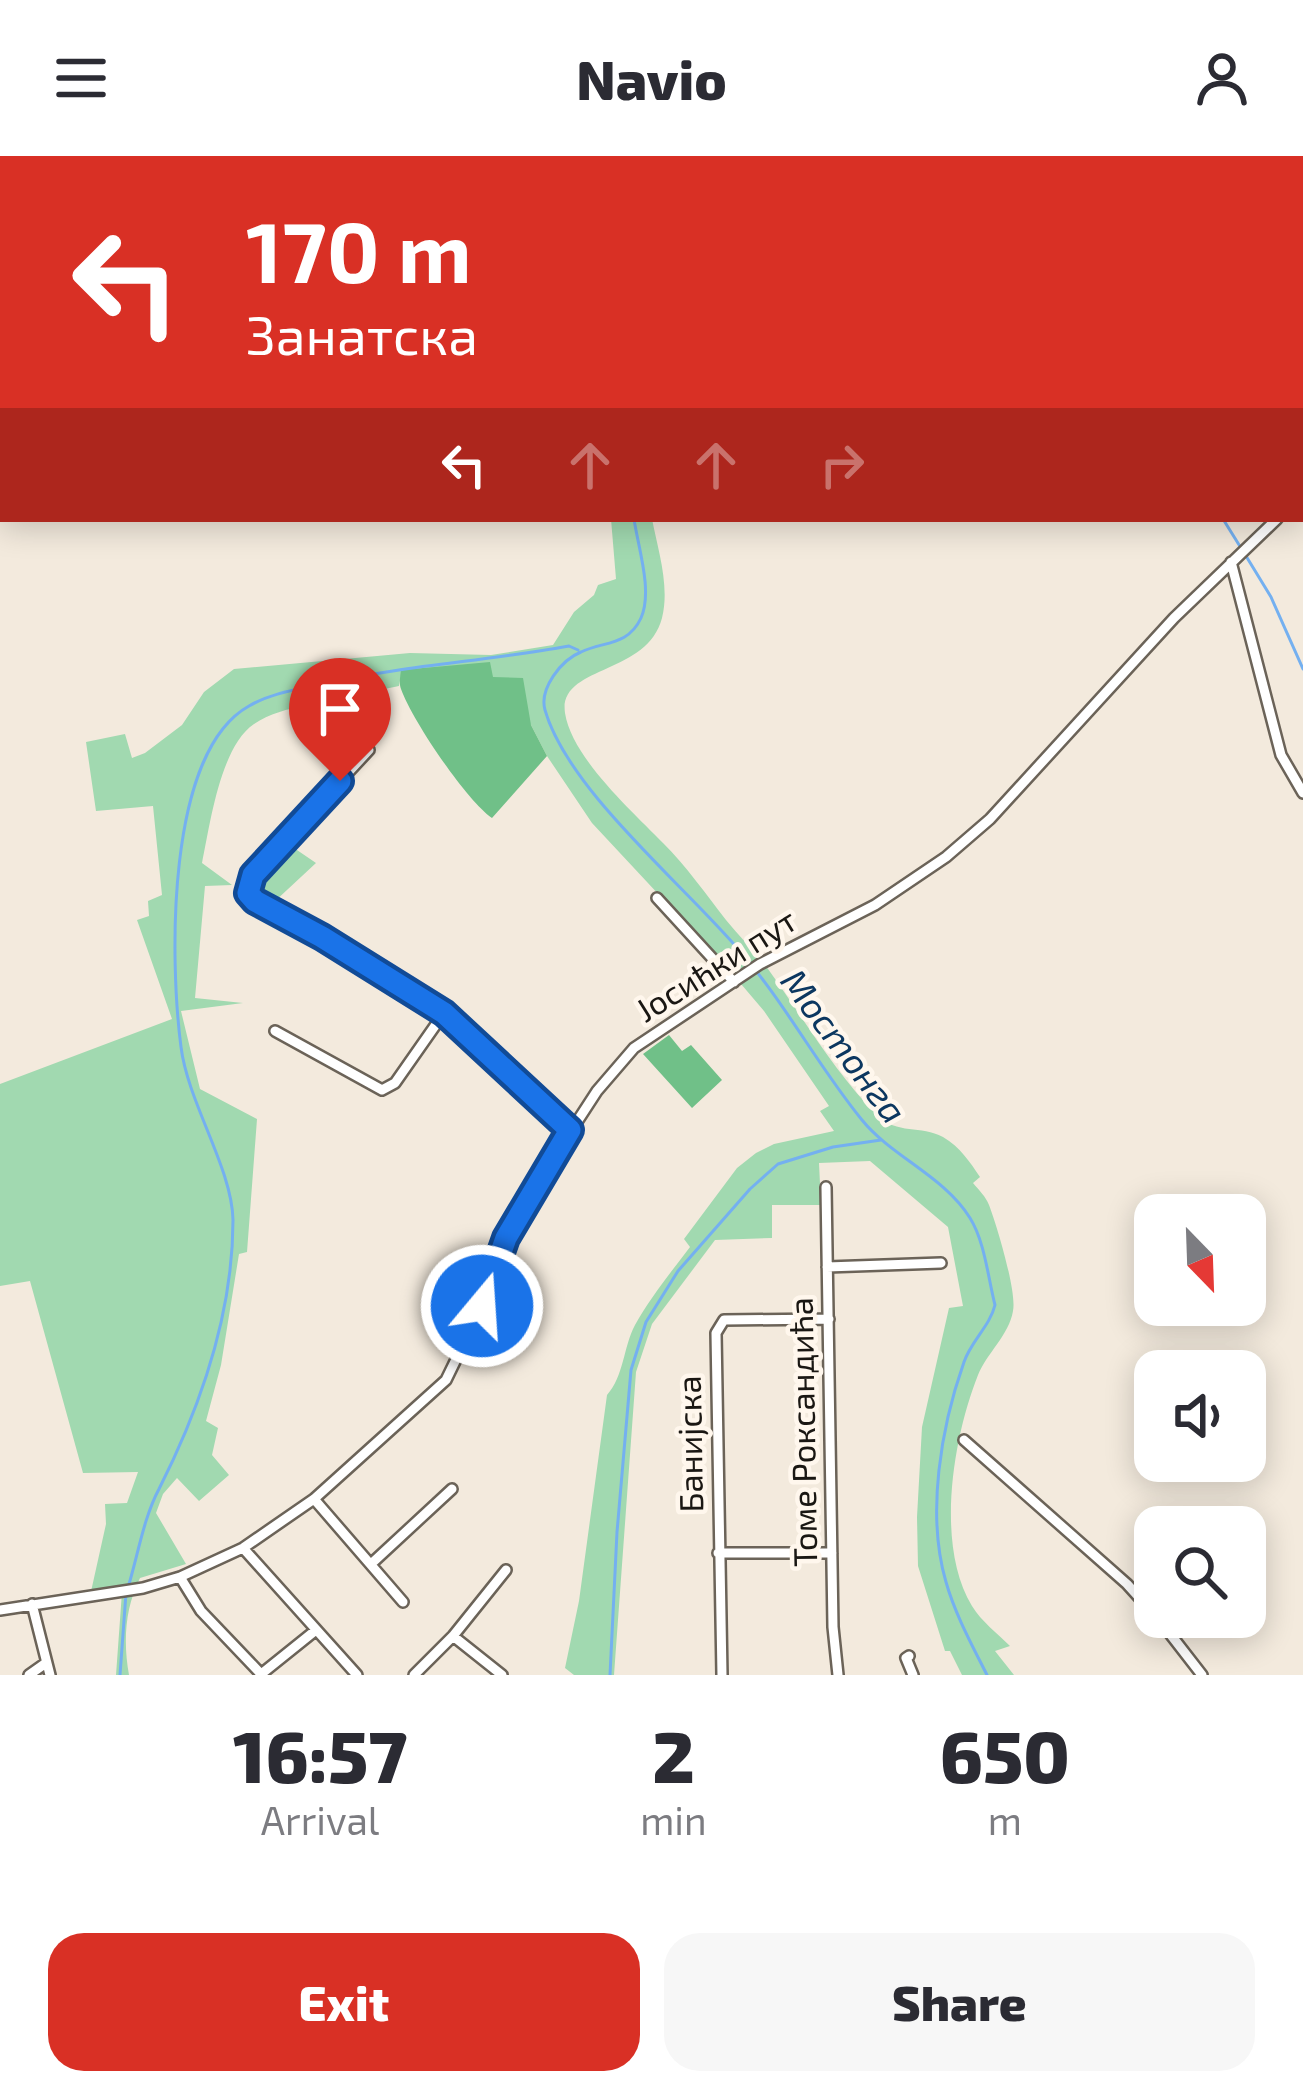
<!DOCTYPE html>
<meta charset="utf-8">
<style>
:root{--surface:#fff;--page:#f7f7f7;--text:#2b2b33;--muted:#7c7c81;--accent:#d93025}
body{margin:0;font-family:"Exo 2",sans-serif;background:var(--page);color:var(--text);height:100vh;display:flex;flex-direction:column;font-size:45px;white-space:nowrap}
*{box-sizing:border-box;margin:0}
p{font-size:39px;color:var(--muted)}
.icon{flex:none;width:66px;height:66px;fill:none;stroke:currentColor;stroke-width:2;stroke-linecap:round;stroke-linejoin:round}
.map{position:relative;height:1519px;overflow:hidden}
.side{display:flex;flex-direction:column;background:var(--surface);flex:1}
.side>*{flex:none}
.guide{position:absolute;left:0px;top:0px;width:1305px;height:366px;box-shadow:0 6px 30px #0003;background:#d93025;color:#fff;overflow:hidden}
.needle{width:78px;rotate:157deg}
.fabs{position:absolute;left:1134px;top:1038px;display:grid;gap:24px}
.fabs a{display:grid;place-items:center;width:132px;height:132px;border-radius:24px;background:var(--surface);box-shadow:0 6px 30px #0003;font-size:60px}
.pin{position:absolute;display:grid;place-items:center;width:102px;height:102px;color:#fff;margin:-123px -51px;border-radius:50% 50% 50% 0;rotate:-45deg;box-shadow:0 0 12px #0007}
.pin .icon{rotate:45deg}
.me{position:absolute;width:132px;margin:-66px;rotate:18deg;stroke-linejoin:round;filter:drop-shadow(0 0 9px #0008)}
.turn{display:flex;align-items:center;gap:42px;height:252px;padding:0 48px;font-size:54px}
.turn .icon{width:156px;height:156px;stroke-width:2.5}
.turn b{display:block;font-size:84px;line-height:102px}
.lanes{display:flex;align-items:center;height:114px;padding:0 48px;background:#0003;justify-content:center;gap:60px;direction:ltr}
.lanes .off{opacity:.35}
.eta{display:flex;justify-content:space-evenly;align-items:center;height:204px;text-align:center}
.eta b{font-size:72px;font-weight:800;line-height:84px}
.primary-button{display:flex;gap:24px;margin-top:auto;padding:24px 48px}
.primary-button a{flex:1;height:138px;border-radius:36px;background:var(--accent);color:#fff;font-size:48px;font-weight:800;line-height:138px;text-align:center}
.primary-button a+a{background:var(--page);color:var(--text)}
header{display:flex;justify-content:space-between;align-items:center;height:156px;padding:0 48px;background:var(--surface);font-size:54px;font-weight:800}
.map>svg:first-child{display:block}
</style>
<header><svg class="icon" aria-label="menu" viewBox="0 0 24 24"><path d="M4 6h16M4 12h16M4 18h16"/></svg>Navio<svg class="icon" aria-label="person" viewBox="0 0 24 24"><circle cx="12" cy="8" r="4"/><path d="M4 21q1-7 8-7t8 7"/></svg></header>
<div class="map">
<svg width="1303" height="1519" viewBox="0 0 1303 1519">
<rect width="100%" height="100%" fill="#f3eadd"/>
<!-- green -->
<path fill="#a1d9b0" d="M 611,363 L 652,363 C 658,394 670,430 662,462 C 647,520 558,509 565,557 C 572,602 632,655 663,687 C 686,710 706,738 726,764 C 740,781 755,796 768,813 C 803,861 834,916 877,959 C 897,979 921,969 943,981 C 960,991 970,1006 980,1021 L 973,1027 C 979,1034 986,1041 989,1049 C 997,1070 1017,1136 1013,1155 C 1009,1179 987,1197 978,1219 C 953,1282 935,1389 972,1450 C 981,1465 998,1478 1010,1490 L 995,1495 L 1014,1519 L 962,1519 L 950,1495 L 945,1495 L 918,1410 L 917,1361 L 922,1271 L 949,1152 L 963,1150 L 948,1071 L 870,1005 L 819,1007 L 821,1049 L 772,1049 L 772,1082 L 715,1084 L 652,1168 L 636,1216 L 614,1519 L 574,1519 L 565,1512 L 579,1445 L 607,1239 C 624,1220 623,1192 635,1169 C 650,1142 671,1116 690,1091 L 684,1083 L 737,1012 L 756,997 L 774,988 L 834,975 L 820,955 L 829,950 L 764,855 L 730,815 L 592,667 L 547,600 L 531,569 L 493,521 L 402,514 L 399,530 L 370,536 L 363,542 C 329,547 284,548 254,568 C 220,591 210,669 202,707 L 232,729 L 205,730 L 195,842 L 243,847 L 181,855 L 200,933 L 257,963 L 247,1096 L 239,1098 L 221,1209 L 206,1265 L 218,1272 L 212,1299 L 229,1319 L 199,1345 L 177,1322 L 163,1338 L 156,1357 L 186,1408 L 140,1422 C 125,1452 123,1486 129,1519 L 116,1519 L 122,1436 L 90,1440 L 106,1368 L 105,1348 L 127,1347 L 138,1316 L 83,1317 L 30,1125 L 0,1130 L 0,928 L 172,863 L 137,764 L 149,760 L 148,745 L 162,739 L 153,650 L 96,655 L 86,586 L 125,578 L 132,602 L 145,597 L 182,569 L 204,536 L 234,513 L 410,497 L 491,499 L 553,489 L 574,456 L 594,439 L 598,429 L 616,423 Z
M 294,692 L 316,707 L 273,747 L 255,735 Z"/>
<!-- forest -->
<path fill="#70c088" d="M 490,506 L 493,521 L 523,522 L 531,569 L 547,600 L 492,662 C 466,644 412,564 401,533 C 399,527 400,522 401,514 Z
M 669,879 L 682,895 L 691,889 L 722,924 L 692,952 L 643,898 Z"/>
<g fill="none" stroke-linecap="round" stroke-linejoin="round">
<!-- stream -->
<path stroke="#74b0f0" stroke-width="3" d="M 732,0 L 739,3
M 556,3 L 558,0
M 0,231 L 3,232
M 634,363 C 638,391 653,435 641,462 C 628,490 604,485 581,496 C 561,504 539,533 545,554 C 568,634 684,729 739,794 C 785,847 818,910 862,964 C 892,1001 944,1020 970,1062 C 985,1086 988,1122 995,1149 C 990,1170 971,1185 964,1206 C 941,1271 926,1358 946,1426 C 955,1458 972,1489 987,1519
M 1223,363 L 1241,392
M 1246,400 L 1271,441 L 1303,513
M 129,1428 C 138,1398 144,1361 159,1333 C 201,1250 233,1159 233,1064 C 232,1012 188,947 181,891 C 170,807 165,597 249,550 C 273,536 301,533 327,527 C 407,509 489,505 569,490 L 578,494
M 120,1519 L 126,1437
M 610,1519 L 617,1376 L 631,1214 L 646,1166 L 678,1115 L 750,1033 L 778,1008 L 833,991 L 881,984"/>
<!-- minor casing -->
<g stroke="#6b6358" stroke-width="14">
<path id="minor" d="M 1147,0 L 1150,3
M 1302,144 L 1303,144
M 1302,338 L 1303,337
M 1231,406 L 1281,599 L 1303,637
M 369,594 L 253,719 L 248,737 L 255,745 L 322,781 L 444,857 L 570,974
M 657,742 L 734,826
M 275,875 L 382,934 L 395,927 L 444,857
M 826,1031 L 833,1471 L 838,1519
M 827,1111 L 941,1107
M 964,1284 L 1127,1428 L 1155,1459
M 314,1343 L 403,1446
M 243,1392 L 357,1519
M 718,1397 L 832,1397
M 371,1408 L 452,1333
M 180,1421 L 201,1455 L 262,1519
M 32,1448 L 50,1519
M 0,1454 L 143,1432 L 180,1421 L 243,1392 L 314,1343 L 446,1224 L 482,1150 L 507,1082 L 532,1035 L 597,935 L 634,892 L 760,808 L 875,749 L 946,701 L 990,663 L 1174,462 L 1277,363
M 1157,1461 L 1202,1519
M 453,1480 L 502,1519
M 909,1500 L 906,1502 L 913,1519
M 29,1519 L 46,1507
M 260,1519 L 316,1474
M 414,1519 L 453,1480 L 506,1414
M 722,1519 L 716,1177 L 724,1164 L 829,1163"/>
</g>
<!-- minor -->
<use href="#minor" stroke="#fff" stroke-width="9"/>
</g>
<g fill="none" stroke-linecap="round" stroke-linejoin="round">
<!-- route casing -->
<g stroke="#114b97" stroke-width="30">
<path id="route" d="M 340,625 L 253,719 L 248,737 L 255,745 L 322,781 L 444,857 L 570,974 L 506,1082 L 482,1150"/>
</g>
<!-- route -->
<use href="#route" stroke="#1a73e8" stroke-width="21"/>
</g>
<g text-anchor="middle" stroke-width="9" stroke-linejoin="round" paint-order="stroke">
<!-- street labels -->
<g font-size="33" fill="#1a1713" stroke="#fff7ed">
<text transform="translate(716 809) rotate(-32)" y="12">Јосићки пут</text>
<text transform="translate(803 1276) rotate(-91)" y="12">Томе Роксандића</text>
<text transform="translate(690 1288) rotate(-91)" y="12">Банијска</text>
</g>
<!-- water labels -->
<g font-size="36" font-style="italic" fill="#0c3760" stroke="#fff7ed">
<text transform="translate(844 890) rotate(53)" y="13">Мостонга</text>
</g>
</g>
</svg>
<div class="fabs">
<a><svg class="needle" viewBox="-14 -14 28 28"><path d="M0-13l5 13h-10z" fill="#e53935"/><path d="M0 13l5-13h-10z" fill="#7c7c81"/></svg></a>
<a><svg class="icon" aria-label="sound" viewBox="0 0 24 24"><path d="M4 9h4l5-4v14l-5-4H4zM17 9q2 3 0 6"/></svg></a>
<a><svg class="icon" aria-label="search" viewBox="0 0 24 24"><circle cx="10" cy="10" r="6"/><path d="M15 15l6 6"/></svg></a>
</div>
<div class="pin" style="left:340px;top:625px;background:#d93025"><svg class="icon" aria-label="arrive" viewBox="0 0 24 24"><path d="M6 21V4h12l-3 4 3 4H6"/></svg></div>
<svg class="me" style="left:482px;top:1150px" viewBox="-20 -20 40 40"><circle r="17" fill="#1a73e8" stroke="#fff" stroke-width="3"/><path d="M0-11L8 9 0 5-8 9z" fill="#fff"/></svg>
<div class="guide">
<div class="turn"><svg class="icon" aria-label="left" viewBox="0 0 24 24"><path d="M17 20v-9H6M10 6l-5 5 5 5"/></svg><div><b>170 m</b>Занатска</div></div>
<div class="lanes"><svg class="icon" aria-label="left" viewBox="0 0 24 24"><path d="M17 20v-9H6M10 6l-5 5 5 5"/></svg><svg class="icon off" aria-label="ahead" viewBox="0 0 24 24"><path d="M12 20V5M6 11l6-6 6 6"/></svg><svg class="icon off" aria-label="ahead" viewBox="0 0 24 24"><path d="M12 20V5M6 11l6-6 6 6"/></svg><svg class="icon off" aria-label="right" viewBox="0 0 24 24"><path d="M7 20v-9h11M14 6l5 5-5 5"/></svg></div>
</div>
</div>
<section class="side">
<div class="eta">
<div><b>16:57</b><p>Arrival</p></div>
<div><b>2</b><p>min</p></div>
<div><b>650</b><p>m</p></div>
</div>
<div class="primary-button"><a>Exit</a><a>Share</a></div>
</section>
